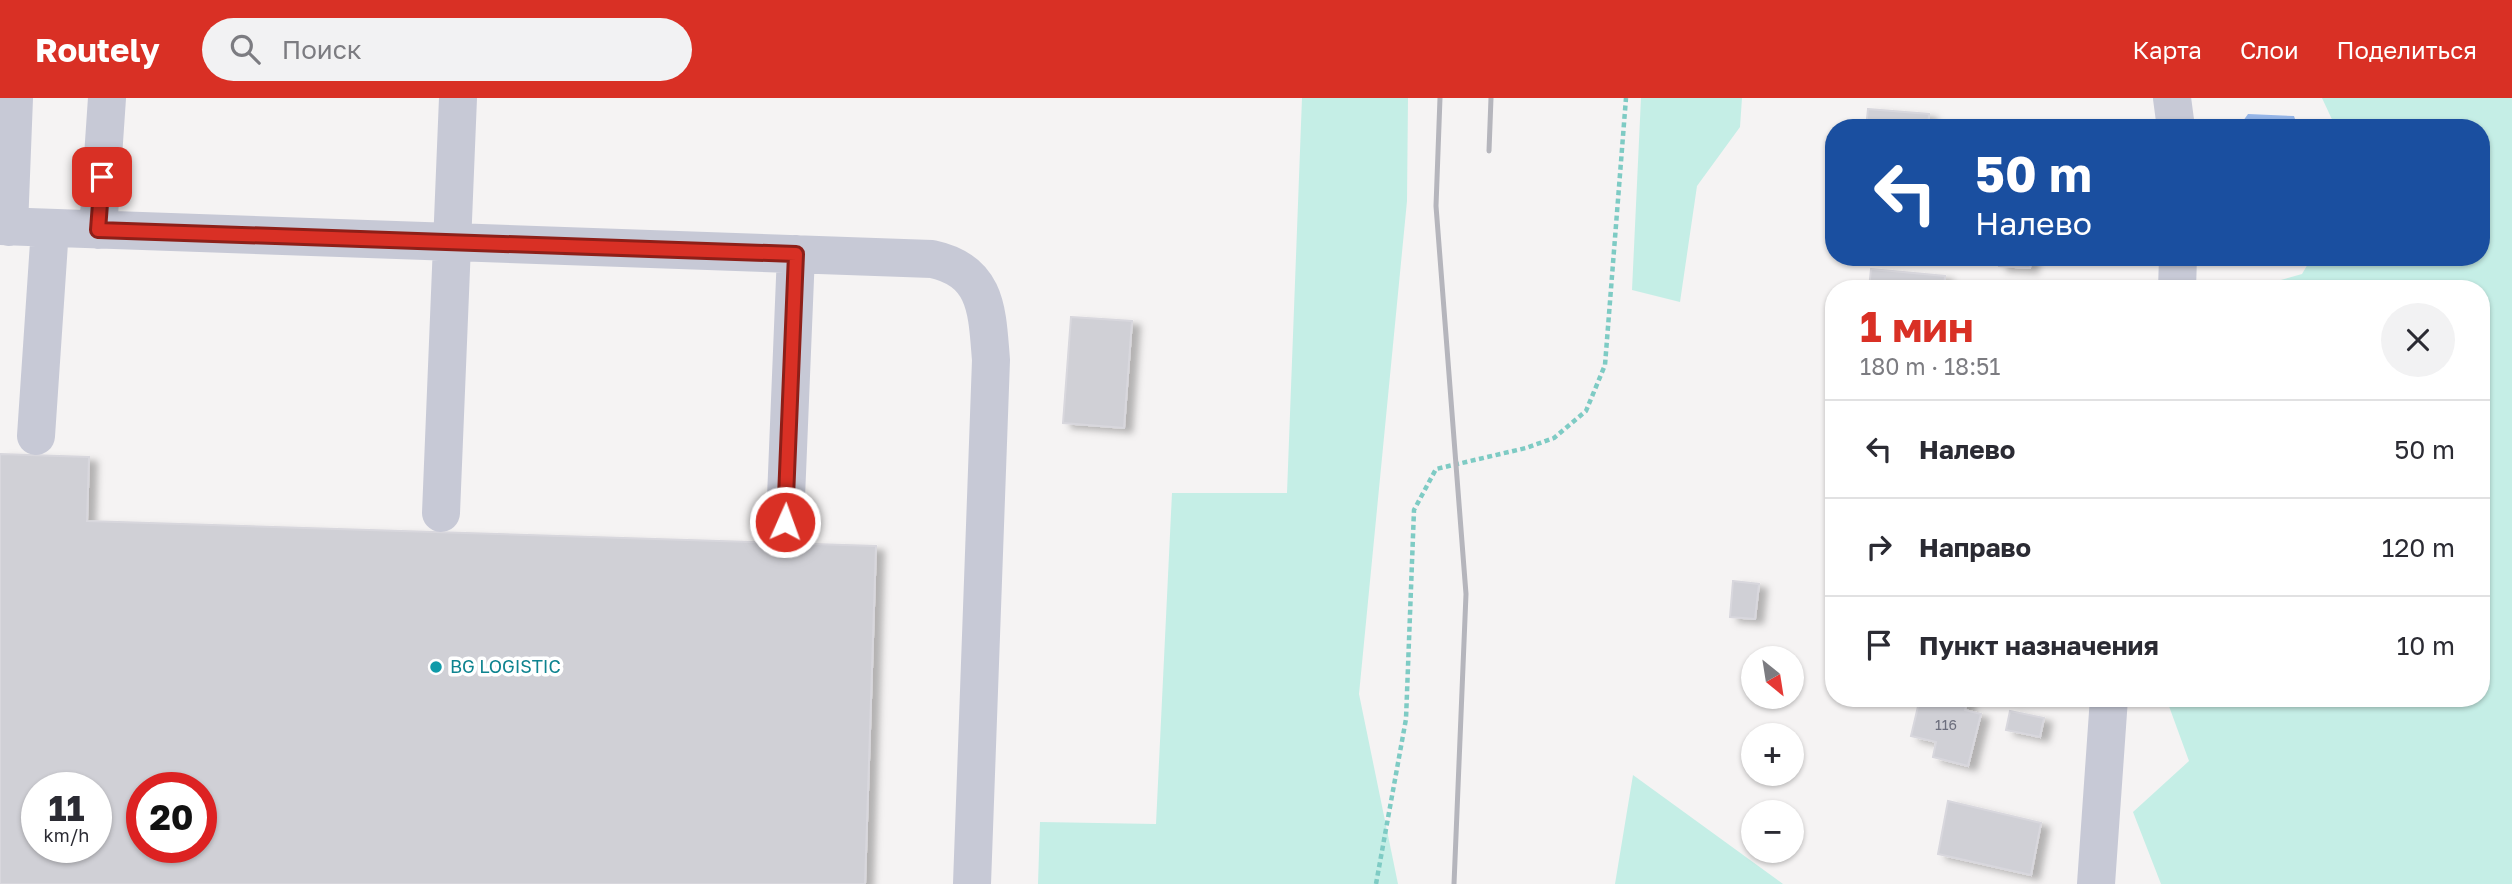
<!DOCTYPE html>
<html lang="ru">
<meta charset="utf-8">
<style>
:root{--surface:#fff;--page:#f2f2f3;--text:#2b2b33;--muted:#7c7c81;--line:#e1e1e2;--accent:#d93025}
body{margin:0;font-family:"Golos Text",sans-serif;background:var(--page);color:var(--text);height:100vh;display:flex;flex-direction:column;font-size:26px;white-space:nowrap}
*{box-sizing:border-box;margin:0}
p{font-size:23px;color:var(--muted)}
.icon{flex:none;width:38px;height:38px;fill:none;stroke:currentColor;stroke-width:2;stroke-linecap:round;stroke-linejoin:round}
.map{position:relative;flex:1;overflow:hidden}
.panel{position:absolute;left:1825px;top:182px;width:665px;height:427px;display:flex;flex-direction:column;background:var(--surface);border-radius:28px;box-shadow:0 2px 5px #0004}
.panel>*{flex:none}
.top-card{position:absolute;left:1825px;top:21px;width:665px;height:147px;border-radius:28px;box-shadow:0 2px 5px #0004;background:#1a4fa0;color:#fff;overflow:hidden}
.needle{width:46px;rotate:150deg}
.fabs{position:absolute;left:1741px;top:548px;display:grid;gap:14px}
.fabs a{display:grid;place-items:center;width:63px;height:63px;border-radius:50%;background:var(--surface);box-shadow:0 2px 5px #0004;font-size:35px}
.speed{position:absolute;left:21px;top:674px;display:flex;gap:14px;font-size:35px;font-weight:700;text-align:center}
.speed>*{display:grid;place-content:center;width:91px;height:91px;border-radius:50%;background:var(--surface);box-shadow:0 2px 5px #0004;line-height:1}
.speed small{font-size:18px;font-weight:400}
.speed .limit{border:10px solid #d22;background:#fff;color:#111}
.pin{position:absolute;display:grid;place-items:center;width:60px;height:60px;color:#fff;margin:-30px;border-radius:14px;box-shadow:0 4px 10px #0006}
.me{position:absolute;width:77px;margin:-38px;rotate:2deg;stroke-linejoin:round;filter:drop-shadow(0 0 5px #0008)}
.turn{display:flex;align-items:center;gap:24px;height:147px;padding:0 35px;font-size:32px}
.turn .icon{width:91px;height:91px;stroke-width:2.5}
.turn b{display:block;font-size:49px;line-height:60px}
.round{display:grid;place-items:center;flex:none;width:74px;height:74px;border-radius:37px;background:var(--page)}
.headline{display:flex;align-items:center;justify-content:space-between;height:119px;padding:0 35px}
h1{font-size:42px;font-weight:700;line-height:52px;color:var(--accent)}
ul{padding:0;list-style:none}
li{display:flex;align-items:center;gap:21px;height:98px;padding:0 35px;border-top:2px solid var(--line)}
li div{flex:1}
li b{display:block;font-size:26px}
li em{font-style:normal}
header{display:flex;align-items:center;gap:42px;box-sizing:border-box;height:98px;padding:0 35px;background:var(--accent);color:#fff}
header strong{font-size:33px}
nav{display:flex;gap:38px;margin-inline-start:auto;font-size:24px}
.search{width:490px;height:63px;background:var(--page);display:flex;align-items:center;gap:18px;box-sizing:border-box;padding:0 24px;border-radius:38px;color:var(--muted);font-size:26px}
.map>svg:first-child{display:block}
</style>
<header>
<strong>Routely</strong>
<div class="search"><svg class="icon" aria-label="search" viewBox="0 0 24 24"><circle cx="10" cy="10" r="6"/><path d="M15 15l6 6"/></svg>Поиск</div>
<nav><a>Карта</a><a>Слои</a><a>Поделиться</a></nav>
</header>
<div class="map">
<svg width="2512" height="786" viewBox="0 0 2512 786">
<defs>
<filter id="shadow"><feDropShadow dx="8" dy="4.5" stdDeviation="3.5" flood-color="#0004"/></filter>
</defs>
<rect width="100%" height="100%" fill="#f5f3f3"/>
<!-- green -->
<path fill="#c5eee6" d="M 1302,0 L 1408,0 L 1407,103 L 1359,596 L 1398,786 L 1038,786 L 1040,724 L 1156,726 L 1172,395 L 1287,395 Z
M 1641,0 L 1742,0 L 1740,29 L 1697,88 L 1680,204 L 1632,192 Z
M 2322,0 L 2512,0 L 2512,786 L 2161,786 L 2133,714 L 2189,663 L 2166,600 L 2482,600 L 2482,191 L 2249,191 L 2302,176 L 2312,159 L 2482,159 L 2482,30 L 2336,30 Z
M 1633,677 L 1783,786 L 1615,786 Z"/>
<!-- water -->
<path fill="#95b5e8" d="M 2248,16 L 2294,18 L 2298,30 L 2238,30 Z"/>
<!-- building -->
<path fill="#d0d0d6" stroke="#d8d7dd" stroke-width="2" fill-rule="evenodd" filter="url(#shadow)" d="M 1868,11 L 1929,16 L 1928,30 L 1866,30 Z
M 2000,159 L 2031,159 L 2030,170 L 1999,168 Z
M 1871,171 L 1945,178 L 1944,191 L 1869,191 Z
M 1071,219 L 1132,223 L 1124,330 L 1063,325 Z
M 0,356 L 89,359 L 87,423 L 876,448 L 865,786 L 0,786 ZM 37,690 L 96,690 L 96,749 L 37,749 ZM 142,690 L 201,690 L 201,749 L 142,749 Z
M 1733,483 L 1759,486 L 1755,521 L 1730,519 Z
M 1920,600 L 1934,604 L 1935,600 L 1968,600 L 1965,612 L 1981,616 L 1968,668 L 1933,659 L 1936,644 L 1911,638 Z
M 2010,613 L 2044,620 L 2040,639 L 2006,632 Z
M 1948,703 L 2041,725 L 2031,777 L 1938,756 Z"/>
<g fill="none" stroke-linecap="round" stroke-linejoin="round">
<!-- path -->
<path stroke="#7ecbc4" stroke-width="4.5" stroke-dasharray="5 3.5" stroke-linecap="butt" d="M 1376,786 L 1406,621 L 1414,412 L 1436,371 L 1526,350 L 1554,340 L 1586,313 L 1605,267 L 1626,0"/>
<!-- minor -->
<path stroke="#c7c9d6" stroke-width="38" d="M 2172,0 L 2176,30
M 0,128 L 932,161 C 988,173 987,214 991,262 L 972,786
M 9,129 L 14,0
M 98,132 L 107,0
M 2177,191 L 2178,159
M 36,338 L 50,130
M 441,415 L 458,0
M 785,424 L 796,156
M 2096,786 L 2109,600"/>
<!-- rail -->
<path stroke="#b5b5bc" stroke-width="5" d="M 1440,0 L 1436,108 L 1466,496 L 1454,786
M 1489,53 L 1491,0"/>
</g>
<g fill="none" stroke-linecap="round" stroke-linejoin="round">
<!-- route casing -->
<g stroke="#8d1f18" stroke-width="18">
<path id="route" d="M 102,79 L 98,132 L 796,156 L 785,424"/>
</g>
<!-- route -->
<use href="#route" stroke="#d93025" stroke-width="12"/>
</g>
<!-- markers -->
<circle fill="#0f9aa8" stroke="#fff" stroke-width="2.5" cx="436" cy="569" r="7"/>
<g text-anchor="middle" stroke-width="7" stroke-linejoin="round" paint-order="stroke">
<!-- number labels -->
<g font-size="14" fill="#6c6e7d">
<text x="1946" y="632">116</text>
</g>
<!-- culture labels -->
<g font-size="18" fill="#0d838f" stroke="#fff" text-anchor="start">
<text x="450" y="575">BG LOGISTIC</text>
</g>
</g>
</svg>
<div class="fabs">
<a><svg class="needle" viewBox="-14 -14 28 28"><path d="M0-13l5 13h-10z" fill="#e53935"/><path d="M0 13l5-13h-10z" fill="#7c7c81"/></svg></a>
<a>+</a>
<a>−</a>
</div>
<div class="speed"><div>11<small>km/h</small></div><div class="limit">20</div></div>
<div class="pin" style="left:102px;top:79px;background:#d93025"><svg class="icon" aria-label="arrive" viewBox="0 0 24 24"><path d="M6 21V4h12l-3 4 3 4H6"/></svg></div>
<svg class="me" style="left:785px;top:424px" viewBox="-20 -20 40 40"><circle r="17" fill="#d93025" stroke="#fff" stroke-width="3"/><path d="M0-11L8 9 0 5-8 9z" fill="#fff"/></svg>
<div class="top-card">
<div class="turn"><svg class="icon" aria-label="left" viewBox="0 0 24 24"><path d="M17 20v-9H6M10 6l-5 5 5 5"/></svg><div><b>50 m</b>Налево</div></div>
</div>
<section class="panel">
<div class="headline"><div><h1>1 мин</h1><p>180 m · 18:51</p></div><a class="round"><svg class="icon" aria-label="close" viewBox="0 0 24 24"><path d="M6 6l12 12M18 6L6 18"/></svg></a></div>
<ul>
<li><svg class="icon" aria-label="left" viewBox="0 0 24 24"><path d="M17 20v-9H6M10 6l-5 5 5 5"/></svg><div><b>Налево</b></div><em>50 m</em></li>
<li><svg class="icon" aria-label="right" viewBox="0 0 24 24"><path d="M7 20v-9h11M14 6l5 5-5 5"/></svg><div><b>Направо</b></div><em>120 m</em></li>
<li><svg class="icon" aria-label="arrive" viewBox="0 0 24 24"><path d="M6 21V4h12l-3 4 3 4H6"/></svg><div><b>Пункт назначения</b></div><em>10 m</em></li>
</ul>
</section>
</div>
